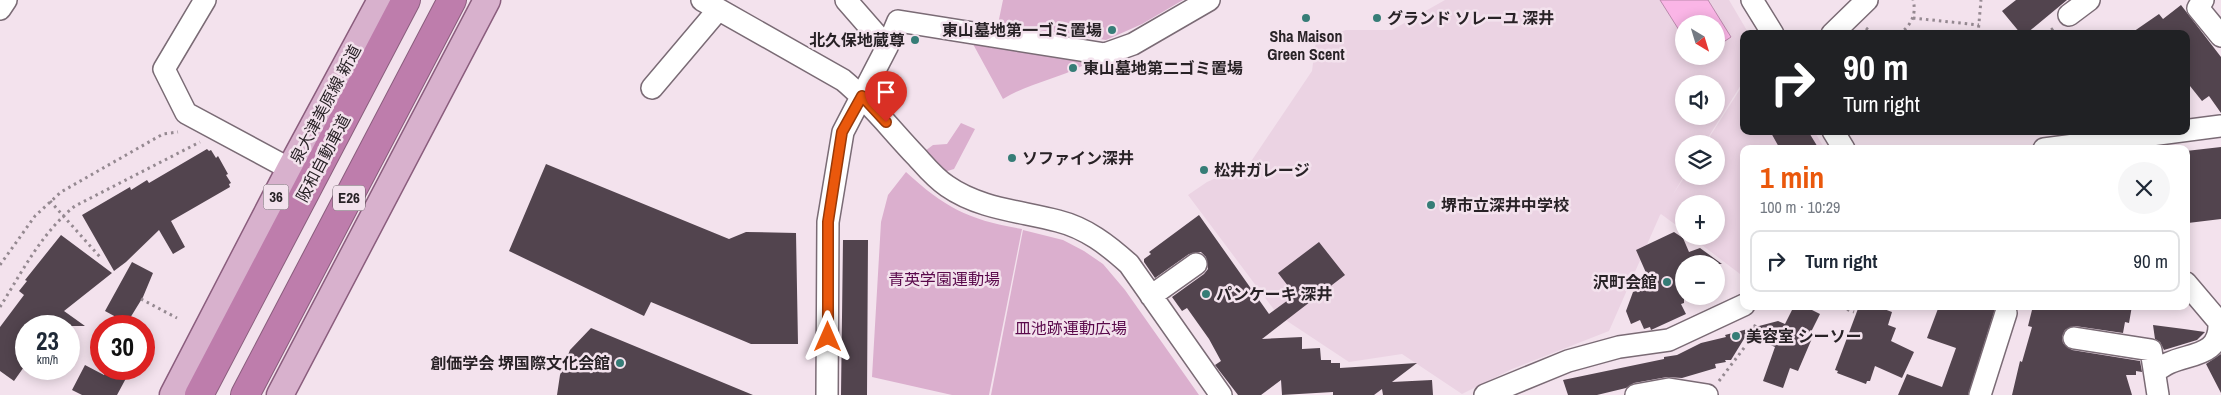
<!DOCTYPE html>
<meta charset="utf-8">
<style>
:root{--surface:#fff;--page:#f6f6f7;--text:#1f2937;--muted:#747a83;--line:#e0e1e3;--accent:#ea580c}
body{margin:0;font-family:"Archivo Narrow","Noto Sans JP",sans-serif;background:var(--page);color:var(--text);height:100vh;display:flex;flex-direction:column;font-size:19px;white-space:nowrap}
*{box-sizing:border-box;margin:0}
p{font-size:16px;color:var(--muted)}
.icon{flex:none;width:28px;height:28px;fill:none;stroke:currentColor;stroke-width:2;stroke-linecap:round;stroke-linejoin:round}
.map{position:relative;flex:1;overflow:hidden}
.panel{position:absolute;left:1740px;top:145px;width:450px;height:165px;display:flex;flex-direction:column;background:var(--surface);border-radius:10px;box-shadow:0 2px 12px #0003}
.panel>*{flex:none}
.banner{position:absolute;left:1740px;top:30px;width:450px;height:105px;border-radius:10px;box-shadow:0 2px 12px #0003;background:#202124;color:#fff;overflow:hidden}
.needle{width:32px;rotate:142deg}
.fabs{position:absolute;left:1675px;top:15px;display:grid;gap:10px}
.fabs a{display:grid;place-items:center;width:50px;height:50px;border-radius:50%;background:var(--surface);box-shadow:0 2px 12px #0003;font-size:25px}
.speed{position:absolute;left:15px;top:315px;display:flex;gap:10px;font-size:25px;font-weight:700;text-align:center}
.speed>*{display:grid;place-content:center;width:65px;height:65px;border-radius:50%;background:var(--surface);box-shadow:0 2px 12px #0003;line-height:1}
.speed small{font-size:12px;font-weight:400}
.speed .limit{border:8px solid #d22;background:#fff;color:#111}
.pin{position:absolute;display:grid;place-items:center;width:42px;height:42px;color:#fff;margin:-51px -21px;border-radius:50% 50% 50% 0;rotate:-45deg;box-shadow:0 0 5px #0007}
.pin .icon{rotate:45deg}
.me{position:absolute;width:55px;margin:-28px;rotate:0deg;stroke-linejoin:round;filter:drop-shadow(0 0 4px #0008)}
.turn{display:flex;align-items:center;gap:18px;height:105px;padding:0 20px;font-size:22px}
.turn .icon{width:65px;height:65px;stroke-width:2.5}
.turn b{display:block;font-size:35px;line-height:42px}
.round{display:grid;place-items:center;flex:none;width:52px;height:52px;border-radius:26px;background:var(--page)}
.overview{display:flex;align-items:center;justify-content:space-between;height:85px;padding:0 20px}
h1{font-size:30px;font-weight:700;line-height:38px;color:var(--accent)}
ul{padding:0;list-style:none}
li{display:flex;align-items:center;gap:15px;height:62px;margin:0 10px 8px;padding:0 10px;border:2px solid var(--line);border-radius:10px}
li div{flex:1}
li b{display:block;font-size:19px}
li em{font-style:normal}
.map>svg:first-child{display:block}
</style>
<div class="map">
<svg width="2221" height="395" viewBox="0 0 2221 395">
<rect width="100%" height="100%" fill="#f3e2ed"/>
<!-- built -->
<path fill="#ebd3e3" fill-rule="evenodd" d="M 1445,0 L 1729,0 L 1749,34 L 1744,34 L 1744,80 L 1704,144 L 1684,144 L 1684,176 L 1672,196 L 1685,176 L 1716,176 L 1716,144 L 1705,144 L 1744,83 L 1744,131 L 1814,131 L 1825,149 L 1744,149 L 1744,277 L 1690,236 L 1716,236 L 1716,204 L 1684,204 L 1684,231 L 1661,214 L 1660,215 L 1609,331 L 1512,369 L 1462,394 L 1402,354 L 1349,362 L 1278,315 L 1188,195 L 1207,182 L 1250,163 L 1312,71 L 1316,40 L 1346,30 L 1392,30 ZM 1684,24 L 1716,24 L 1716,56 L 1684,56 ZM 1684,84 L 1716,84 L 1716,116 L 1684,116 Z"/>
<!-- green -->
<path fill="#dbafce" d="M 1003,0 L 1183,0 L 1142,24 L 1106,40 L 998,24 Z
M 973,44 L 1082,62 L 1082,66 C 1057,79 1027,84 1003,99 Z
M 961,123 L 975,129 L 954,169 L 944,172 L 925,151 L 933,145 L 947,144 Z
M 906,172 C 945,208 969,220 1022,229 L 989,395 L 952,395 L 872,377 L 881,222 L 888,195 Z
M 1023,230 L 1063,240 L 1084,251 L 1103,264 L 1125,290 L 1199,395 L 991,395 Z"/>
<!-- water -->
<path fill="#fab5e6" stroke="#bb89ac" d="M 1660,0 L 1708,0 L 1731,37 L 1716,47 L 1716,24 L 1684,24 L 1684,38 Z"/>
<!-- building -->
<path fill="#52444e" d="M 2016,0 L 2067,0 L 2026,34 L 2021,34 L 2002,11 Z
M 2181,5 L 2221,57 L 2221,113 L 2209,96 L 2202,101 L 2186,81 L 2186,34 L 2130,34 L 2159,14 L 2163,19 Z
M 1770,131 L 1808,131 L 1819,149 L 1780,149 Z
M 2221,147 L 2221,219 L 2188,223 L 2186,151 Z
M 207,149 L 209,151 L 211,150 L 216,158 L 218,156 L 228,174 L 226,175 L 231,183 L 229,184 L 230,187 L 171,221 L 185,247 L 173,254 L 159,230 L 126,262 L 114,271 L 82,215 L 130,187 L 131,190 L 147,180 L 149,183 Z
M 546,164 L 729,239 L 746,232 L 796,233 L 798,344 L 751,344 L 651,302 L 644,316 L 509,251 Z
M 1199,215 L 1269,314 L 1295,295 L 1278,273 L 1319,242 L 1345,275 L 1262,339 L 1302,337 L 1302,349 L 1320,348 L 1321,360 L 1331,360 L 1331,363 L 1340,363 L 1340,368 L 1417,363 L 1392,382 L 1432,380 L 1433,395 L 1383,395 L 1382,389 L 1374,395 L 1333,395 L 1333,392 L 1282,395 L 1281,380 L 1261,395 L 1238,395 L 1215,365 L 1221,361 L 1209,339 L 1187,308 L 1182,311 L 1172,297 L 1204,274 L 1208,269 L 1206,257 L 1201,252 L 1189,254 L 1155,278 L 1144,262 L 1144,259 L 1151,254 L 1149,252 Z
M 1674,232 L 1683,238 L 1689,252 L 1700,248 L 1722,264 L 1684,264 L 1684,303 L 1681,304 L 1686,314 L 1651,330 L 1650,327 L 1644,329 L 1640,320 L 1631,324 L 1626,311 L 1633,292 L 1651,284 L 1636,250 Z
M 61,235 L 112,273 L 64,311 L 85,326 L 26,326 L 26,364 L 14,381 L 0,371 L 0,327 L 24,295 L 19,291 L 27,281 L 25,280 Z
M 843,240 L 868,240 L 867,395 L 841,395 Z
M 132,262 L 153,273 L 143,297 L 127,323 L 105,311 Z
M 1794,306 L 1804,306 L 1820,314 L 1810,334 L 1813,336 L 1798,371 L 1790,368 L 1783,388 L 1763,381 L 1775,347 L 1747,334 L 1731,360 L 1725,360 L 1726,362 L 1715,364 L 1716,368 L 1682,378 L 1667,377 L 1634,383 L 1626,388 L 1597,395 L 1568,395 L 1563,380 L 1664,359 L 1664,357 L 1677,355 L 1701,343 L 1726,337 L 1725,335 L 1778,321 L 1785,324 Z
M 1859,306 L 1876,306 L 1892,312 L 1888,325 L 1896,328 L 1891,341 L 1914,352 L 1902,378 L 1875,366 L 1870,381 L 1867,381 L 1866,384 L 1837,373 L 1838,371 L 1835,370 Z
M 1939,306 L 1996,306 L 1968,395 L 1898,395 L 1907,374 L 1942,387 L 1956,348 L 1927,338 Z
M 2033,306 L 2081,306 L 2096,308 L 2097,306 L 2132,306 L 2129,323 L 2125,322 L 2123,333 L 2075,326 L 2065,330 L 2062,337 L 2063,343 L 2072,350 L 2140,361 L 2142,372 L 2136,371 L 2136,375 L 2126,375 L 2132,395 L 2012,395 L 2020,361 L 2022,362 L 2032,327 L 2028,326 Z
M 2153,325 L 2184,329 L 2205,332 L 2197,340 L 2164,350 L 2160,342 L 2155,339 Z
M 591,328 L 753,395 L 557,395 L 560,375 L 570,350 Z
M 2221,354 L 2221,393 L 2206,364 Z
M 85,365 L 104,375 L 108,369 L 131,369 L 117,395 L 82,395 L 72,390 Z"/>
<g fill="none" stroke-linecap="round" stroke-linejoin="round">
<!-- minor casing -->
<g stroke="#7a6b75" stroke-width="24">
<path id="minor" d="M 205,0 L 164,69 L 186,113 L 290,169
M 702,0 L 843,80 C 871,103 892,131 917,157 C 926,167 935,178 947,186 C 980,209 1020,211 1058,221 C 1086,228 1108,245 1129,264 L 1221,395
M 846,0 L 887,47
M 1752,0 L 1773,34
M 2203,0 L 2198,8 L 2221,36
M 0,9 L 6,0
M 2069,15 L 2089,0
M 1832,34 L 1867,0
M 652,88 L 718,10
M 1833,131 L 1844,149
M 2044,149 L 2221,126
M 1151,296 L 1196,264
M 2074,338 L 2151,350 L 2158,395
M 2155,371 C 2160,369 2164,365 2169,363 C 2191,353 2221,356 2219,322 L 2186,283
M 827,395 L 828,222 L 843,132 L 887,47 L 898,21 L 1105,54 L 1133,44 L 1209,0
M 1485,395 L 1568,361 L 1619,347 L 1669,340 L 1744,305
M 1636,395 L 1669,389 L 1707,395
M 1980,395 L 2006,313"/>
</g>
<!-- major casing -->
<g stroke="#8a5d7d" stroke-width="29">
<path id="major" d="M 173,395 L 290,169 L 381,0
M 280,395 L 487,0"/>
</g>
<!-- highway casing -->
<g stroke="#8a5d7d" stroke-width="30">
<path id="highway" d="M 199,395 L 406,0
M 245,395 L 452,0"/>
</g>
<!-- path -->
<path stroke="#958991" stroke-width="3" stroke-dasharray="2.5 4" stroke-linecap="butt" d="M 1913,18 L 1979,25
M 1866,28 L 1873,34
M 1899,34 C 1911,26 1917,14 1913,0
M 1978,34 L 1981,0
M 2046,34 L 2055,27
M 50,201 L 100,257
M 0,265 L 35,216 L 61,192 L 163,134 L 178,132
M 141,299 L 177,318
M 0,307 C 22,272 42,232 75,206 L 200,142
M 1841,307 L 1854,312
M 1719,381 L 1747,344 L 1757,321"/>
<!-- minor -->
<use href="#minor" stroke="#fff" stroke-width="21"/>
<!-- major -->
<use href="#major" stroke="#d8b1cd" stroke-width="26"/>
<!-- highway -->
<use href="#highway" stroke="#be7dac" stroke-width="28"/>
</g>
<g fill="none" stroke-linecap="round" stroke-linejoin="round">
<!-- route casing -->
<g stroke="#983908" stroke-width="12">
<path id="route" d="M 828,337 L 828,222 L 842,132 L 862,96 L 886,122"/>
</g>
<!-- route -->
<use href="#route" stroke="#ea580c" stroke-width="9"/>
</g>
<!-- markers -->
<g fill="#367d77" stroke="#f3e2ed" stroke-width="2">
<circle cx="1306" cy="18" r="5"/>
<circle cx="1377" cy="18" r="5"/>
<circle cx="1112" cy="30" r="5"/>
<circle cx="915" cy="40" r="5"/>
<circle cx="1073" cy="68" r="5"/>
<circle cx="1012" cy="158" r="5"/>
<circle cx="1204" cy="170" r="5"/>
<circle cx="1431" cy="205" r="5"/>
<circle cx="1667" cy="282" r="5"/>
<circle cx="1206" cy="294" r="5"/>
<circle cx="1736" cy="336" r="5"/>
<circle cx="620" cy="363" r="5"/>
</g>
<g text-anchor="middle" stroke-width="5" stroke-linejoin="round" paint-order="stroke">
<!-- shield labels -->
<g fill="#f3e2ed" stroke="#655c62" stroke-width="1">
<rect x="263.5" y="184.5" width="25" height="25" rx="4"/>
<rect x="333" y="185.5" width="32" height="25" rx="4"/>
</g>
<g font-size="15" font-weight="bold" fill="#282226">
<text x="276" y="202">36</text>
<text x="349" y="203">E26</text>
</g>
<!-- poi labels -->
<g font-size="16" font-weight="bold" fill="#282226" stroke="#f3e2ed" text-anchor="start">
<text x="1387" y="24">グランド ソレーユ 深井</text>
<text x="1102" y="36" text-anchor="end">東山墓地第一ゴミ置場</text>
<text x="1306" y="42" text-anchor="middle">Sha Maison<tspan x="1306" dy="18">Green Scent</tspan></text>
<text x="905" y="46" text-anchor="end">北久保地蔵尊</text>
<text x="1083" y="74">東山墓地第二ゴミ置場</text>
<text x="1022" y="164">ソファイン深井</text>
<text x="1214" y="176">松井ガレージ</text>
<text x="1441" y="211">堺市立深井中学校</text>
<text x="1657" y="288" text-anchor="end">沢町会館</text>
<text x="1216" y="300">パンケーキ 深井</text>
<text x="1746" y="342">美容室 シーソー</text>
<text x="610" y="369" text-anchor="end">創価学会 堺国際文化会館</text>
</g>
<!-- street labels -->
<g font-size="16" fill="#282226" stroke="#f3e2ed">
<text transform="translate(325 104) rotate(-62)" y="6">泉大津美原線 新道</text>
<text transform="translate(323 158) rotate(-62)" y="6">阪和自動車道</text>
</g>
<!-- park labels -->
<g font-size="16" fill="#5a094b" stroke="#f3e2ed">
<text x="944" y="285">青英学園運動場</text>
<text x="1071" y="334">皿池跡運動広場</text>
</g>
</g>
</svg>
<div class="fabs">
<a><svg class="needle" viewBox="-14 -14 28 28"><path d="M0-13l5 13h-10z" fill="#e53935"/><path d="M0 13l5-13h-10z" fill="#747a83"/></svg></a>
<a><svg class="icon" aria-label="sound" viewBox="0 0 24 24"><path d="M4 9h4l5-4v14l-5-4H4zM17 9q2 3 0 6"/></svg></a>
<a><svg class="icon" aria-label="layers" viewBox="0 0 24 24"><path d="M12 4l9 5-9 5-9-5zM3 14l9 5 9-5"/></svg></a>
<a>+</a>
<a>−</a>
</div>
<div class="speed"><div>23<small>km/h</small></div><div class="limit">30</div></div>
<div class="pin" style="left:886px;top:122px;background:#d93025"><svg class="icon" aria-label="arrive" viewBox="0 0 24 24"><path d="M6 21V4h12l-3 4 3 4H6"/></svg></div>
<svg class="me" style="left:828px;top:337px" viewBox="-20 -20 40 40"><path d="M0-17L14 15 0 8-14 15z" fill="#ea580c" stroke="#fff" stroke-width="4"/></svg>
<div class="banner">
<div class="turn"><svg class="icon" aria-label="right" viewBox="0 0 24 24"><path d="M7 20v-9h11M14 6l5 5-5 5"/></svg><div><b>90 m</b>Turn right</div></div>
</div>
<section class="panel">
<div class="overview"><div><h1>1 min</h1><p>100 m · 10:29</p></div><a class="round"><svg class="icon" aria-label="close" viewBox="0 0 24 24"><path d="M6 6l12 12M18 6L6 18"/></svg></a></div>
<ul>
<li><svg class="icon" aria-label="right" viewBox="0 0 24 24"><path d="M7 20v-9h11M14 6l5 5-5 5"/></svg><div><b>Turn right</b></div><em>90 m</em></li>
</ul>
</section>
</div>
